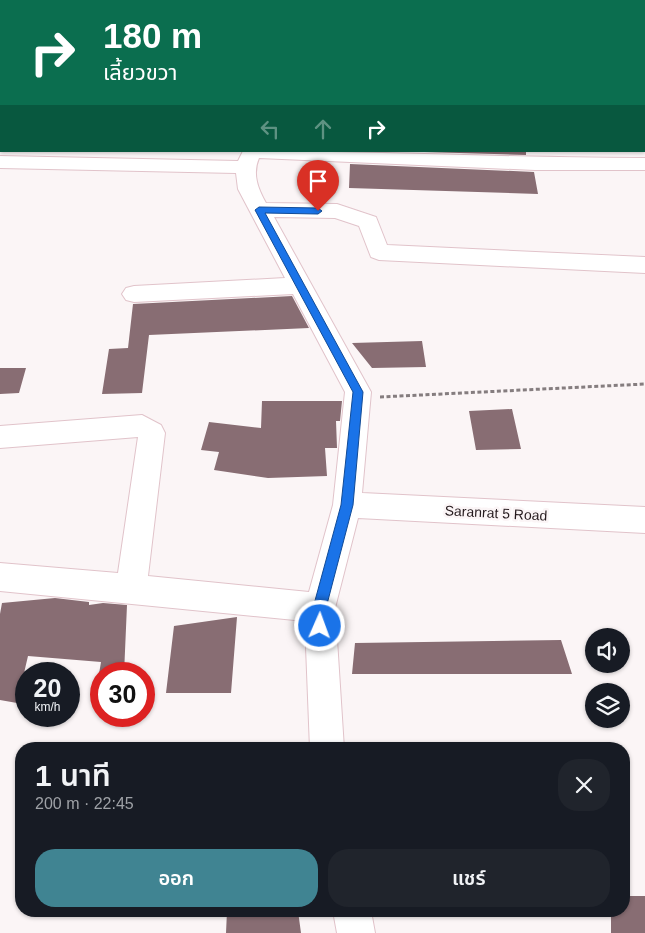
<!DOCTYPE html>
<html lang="th">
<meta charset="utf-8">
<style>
:root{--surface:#171b24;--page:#20242c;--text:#f1f3f6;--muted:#9ea1a6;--accent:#408492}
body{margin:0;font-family:Helvetica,"Noto Sans Thai",sans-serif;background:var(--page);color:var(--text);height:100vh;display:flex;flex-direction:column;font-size:19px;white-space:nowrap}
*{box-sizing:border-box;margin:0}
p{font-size:16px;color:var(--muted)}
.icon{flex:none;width:28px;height:28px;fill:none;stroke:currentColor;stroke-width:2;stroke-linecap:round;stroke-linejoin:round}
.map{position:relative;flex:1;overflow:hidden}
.side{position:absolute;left:15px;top:742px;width:615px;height:175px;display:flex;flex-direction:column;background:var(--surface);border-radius:20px;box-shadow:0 1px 4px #0004}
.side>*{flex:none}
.banner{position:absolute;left:0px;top:0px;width:645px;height:152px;box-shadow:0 1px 4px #0004;background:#0b6e4f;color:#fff;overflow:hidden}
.buttons{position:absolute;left:585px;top:628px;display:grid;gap:10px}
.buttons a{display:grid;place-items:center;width:45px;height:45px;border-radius:50%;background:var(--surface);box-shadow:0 1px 4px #0004;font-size:25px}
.speed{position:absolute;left:15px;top:662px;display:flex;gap:10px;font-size:25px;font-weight:700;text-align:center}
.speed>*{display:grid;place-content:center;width:65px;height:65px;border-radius:50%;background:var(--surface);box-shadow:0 1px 4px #0004;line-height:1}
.speed small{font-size:12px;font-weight:400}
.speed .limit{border:8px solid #d22;background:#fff;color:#111}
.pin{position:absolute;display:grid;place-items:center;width:42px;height:42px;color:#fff;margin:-51px -21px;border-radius:50% 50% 50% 0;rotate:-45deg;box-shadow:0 0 5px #0007}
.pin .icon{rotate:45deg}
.me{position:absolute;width:55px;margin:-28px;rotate:2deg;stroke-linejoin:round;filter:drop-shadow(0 0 4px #0008)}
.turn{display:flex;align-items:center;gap:18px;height:105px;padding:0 20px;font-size:22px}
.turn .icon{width:65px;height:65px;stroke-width:2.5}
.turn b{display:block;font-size:35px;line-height:42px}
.lanes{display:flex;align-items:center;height:48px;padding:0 20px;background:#0003;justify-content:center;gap:25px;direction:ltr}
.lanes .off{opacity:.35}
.round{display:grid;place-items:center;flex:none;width:52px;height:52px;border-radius:20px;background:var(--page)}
.overview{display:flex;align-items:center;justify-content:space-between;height:85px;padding:0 20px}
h1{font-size:30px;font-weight:600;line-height:38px}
.cta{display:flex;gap:10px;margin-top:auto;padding:10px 20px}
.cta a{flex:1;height:58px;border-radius:20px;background:var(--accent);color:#fff;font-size:20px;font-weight:600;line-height:58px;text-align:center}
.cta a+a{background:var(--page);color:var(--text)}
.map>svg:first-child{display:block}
</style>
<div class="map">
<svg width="645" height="933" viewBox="0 0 645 933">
<rect width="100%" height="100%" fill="#fbf5f6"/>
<!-- green -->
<path fill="#ffdfe5" d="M 308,0 L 645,0 L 645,83 L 644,1 Z"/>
<!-- building -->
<path fill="#886d73" d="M 390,151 L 526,151 L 526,155 L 494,154 Z
M 350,164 L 534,172 L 538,194 L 349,188 Z
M 292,296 L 309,328 L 149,335 L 142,393 L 102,394 L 109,349 L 128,348 L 133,304 Z
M 422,341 L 426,367 L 372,368 L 352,343 Z
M 0,368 L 26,368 L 19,393 L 0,394 Z
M 262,401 L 342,401 L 340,421 L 336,421 L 337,448 L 325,448 L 327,476 L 268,478 L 214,470 L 219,452 L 201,450 L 209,422 L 261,428 Z
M 512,409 L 521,449 L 476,450 L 469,411 Z
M 55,598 L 89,602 L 89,605 L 103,603 L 127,605 L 124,674 L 99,674 L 101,662 L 28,656 L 17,703 L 0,700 L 0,614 L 2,603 Z
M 237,617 L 231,693 L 166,693 L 174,626 Z
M 561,640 L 572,674 L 352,674 L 355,643 Z
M 624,896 L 645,896 L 645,933 L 611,933 L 611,911 L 624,911 Z
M 227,911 L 298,911 L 301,933 L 226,933 Z"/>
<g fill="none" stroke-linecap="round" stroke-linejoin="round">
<!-- minor casing -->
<g stroke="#e1c3ca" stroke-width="2">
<path id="minor" d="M 644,96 L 645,96 L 645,108 L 644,108 Z
M 243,151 C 377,151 511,158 645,158 L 645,170 L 535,170 L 259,158 C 252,174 258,189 266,203 L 337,204 L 376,217 L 387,245 L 645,257 L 645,273 L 379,260 L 371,257 L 359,226 L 335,218 L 274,217 L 371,392 L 362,493 L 645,507 L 645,533 L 358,518 L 335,608 L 344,749 L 310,749 L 305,621 L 0,591 L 0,563 L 118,573 L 138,437 L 0,448 L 0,426 L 142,415 L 161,425 L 165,433 L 148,576 L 309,592 L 333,505 L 345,392 L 293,294 L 134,302 L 126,300 L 122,294 L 126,288 L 134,286 L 285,278 L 238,189 L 236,173 L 0,168 L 0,156 L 238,161 Z
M 333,911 L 371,911 L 375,933 L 337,933 Z"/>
</g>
<!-- path -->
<path stroke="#857d7f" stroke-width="3" stroke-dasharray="4 2.5" stroke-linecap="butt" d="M 380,397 L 645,384"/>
<!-- minor -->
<use href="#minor" fill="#fff" fill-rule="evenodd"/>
</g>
<!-- route -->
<path fill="#1a73e8" stroke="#114b97" d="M 259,207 L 318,208 L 322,211 L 318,214 L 265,213 L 363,392 L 353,505 L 326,608 L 325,630 L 320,632 L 316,630 L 313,608 L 341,505 L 353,392 L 255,210 Z"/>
<g text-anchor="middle" stroke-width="5" stroke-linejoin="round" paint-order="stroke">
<!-- street labels -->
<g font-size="14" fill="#251a1d" stroke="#fbf5f6">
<text transform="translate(496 513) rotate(3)" y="5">Saranrat 5 Road</text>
</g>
</g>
</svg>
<div class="buttons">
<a><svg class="icon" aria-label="sound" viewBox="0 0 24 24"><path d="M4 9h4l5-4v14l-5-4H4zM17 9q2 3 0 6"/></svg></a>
<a><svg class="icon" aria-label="layers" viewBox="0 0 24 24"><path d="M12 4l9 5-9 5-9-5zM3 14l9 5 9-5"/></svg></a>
</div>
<div class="speed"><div>20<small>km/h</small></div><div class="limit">30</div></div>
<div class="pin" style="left:318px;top:211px;background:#d93025"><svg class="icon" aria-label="arrive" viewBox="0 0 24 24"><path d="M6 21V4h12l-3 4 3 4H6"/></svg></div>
<svg class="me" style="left:320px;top:626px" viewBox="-20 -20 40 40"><circle r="17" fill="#1a73e8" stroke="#fff" stroke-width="3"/><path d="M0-11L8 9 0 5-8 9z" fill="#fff"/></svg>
<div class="banner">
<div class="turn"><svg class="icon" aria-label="right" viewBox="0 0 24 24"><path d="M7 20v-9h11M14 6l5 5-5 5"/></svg><div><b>180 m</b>เลี้ยวขวา</div></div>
<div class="lanes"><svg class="icon off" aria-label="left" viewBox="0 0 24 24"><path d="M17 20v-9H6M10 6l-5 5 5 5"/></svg><svg class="icon off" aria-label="ahead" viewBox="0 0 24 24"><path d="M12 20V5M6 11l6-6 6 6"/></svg><svg class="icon" aria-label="right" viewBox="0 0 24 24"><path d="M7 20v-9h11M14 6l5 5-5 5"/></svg></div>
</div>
<section class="side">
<div class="overview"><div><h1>1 นาที</h1><p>200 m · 22:45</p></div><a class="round"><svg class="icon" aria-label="close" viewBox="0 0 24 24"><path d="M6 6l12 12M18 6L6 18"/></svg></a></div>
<div class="cta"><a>ออก</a><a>แชร์</a></div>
</section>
</div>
